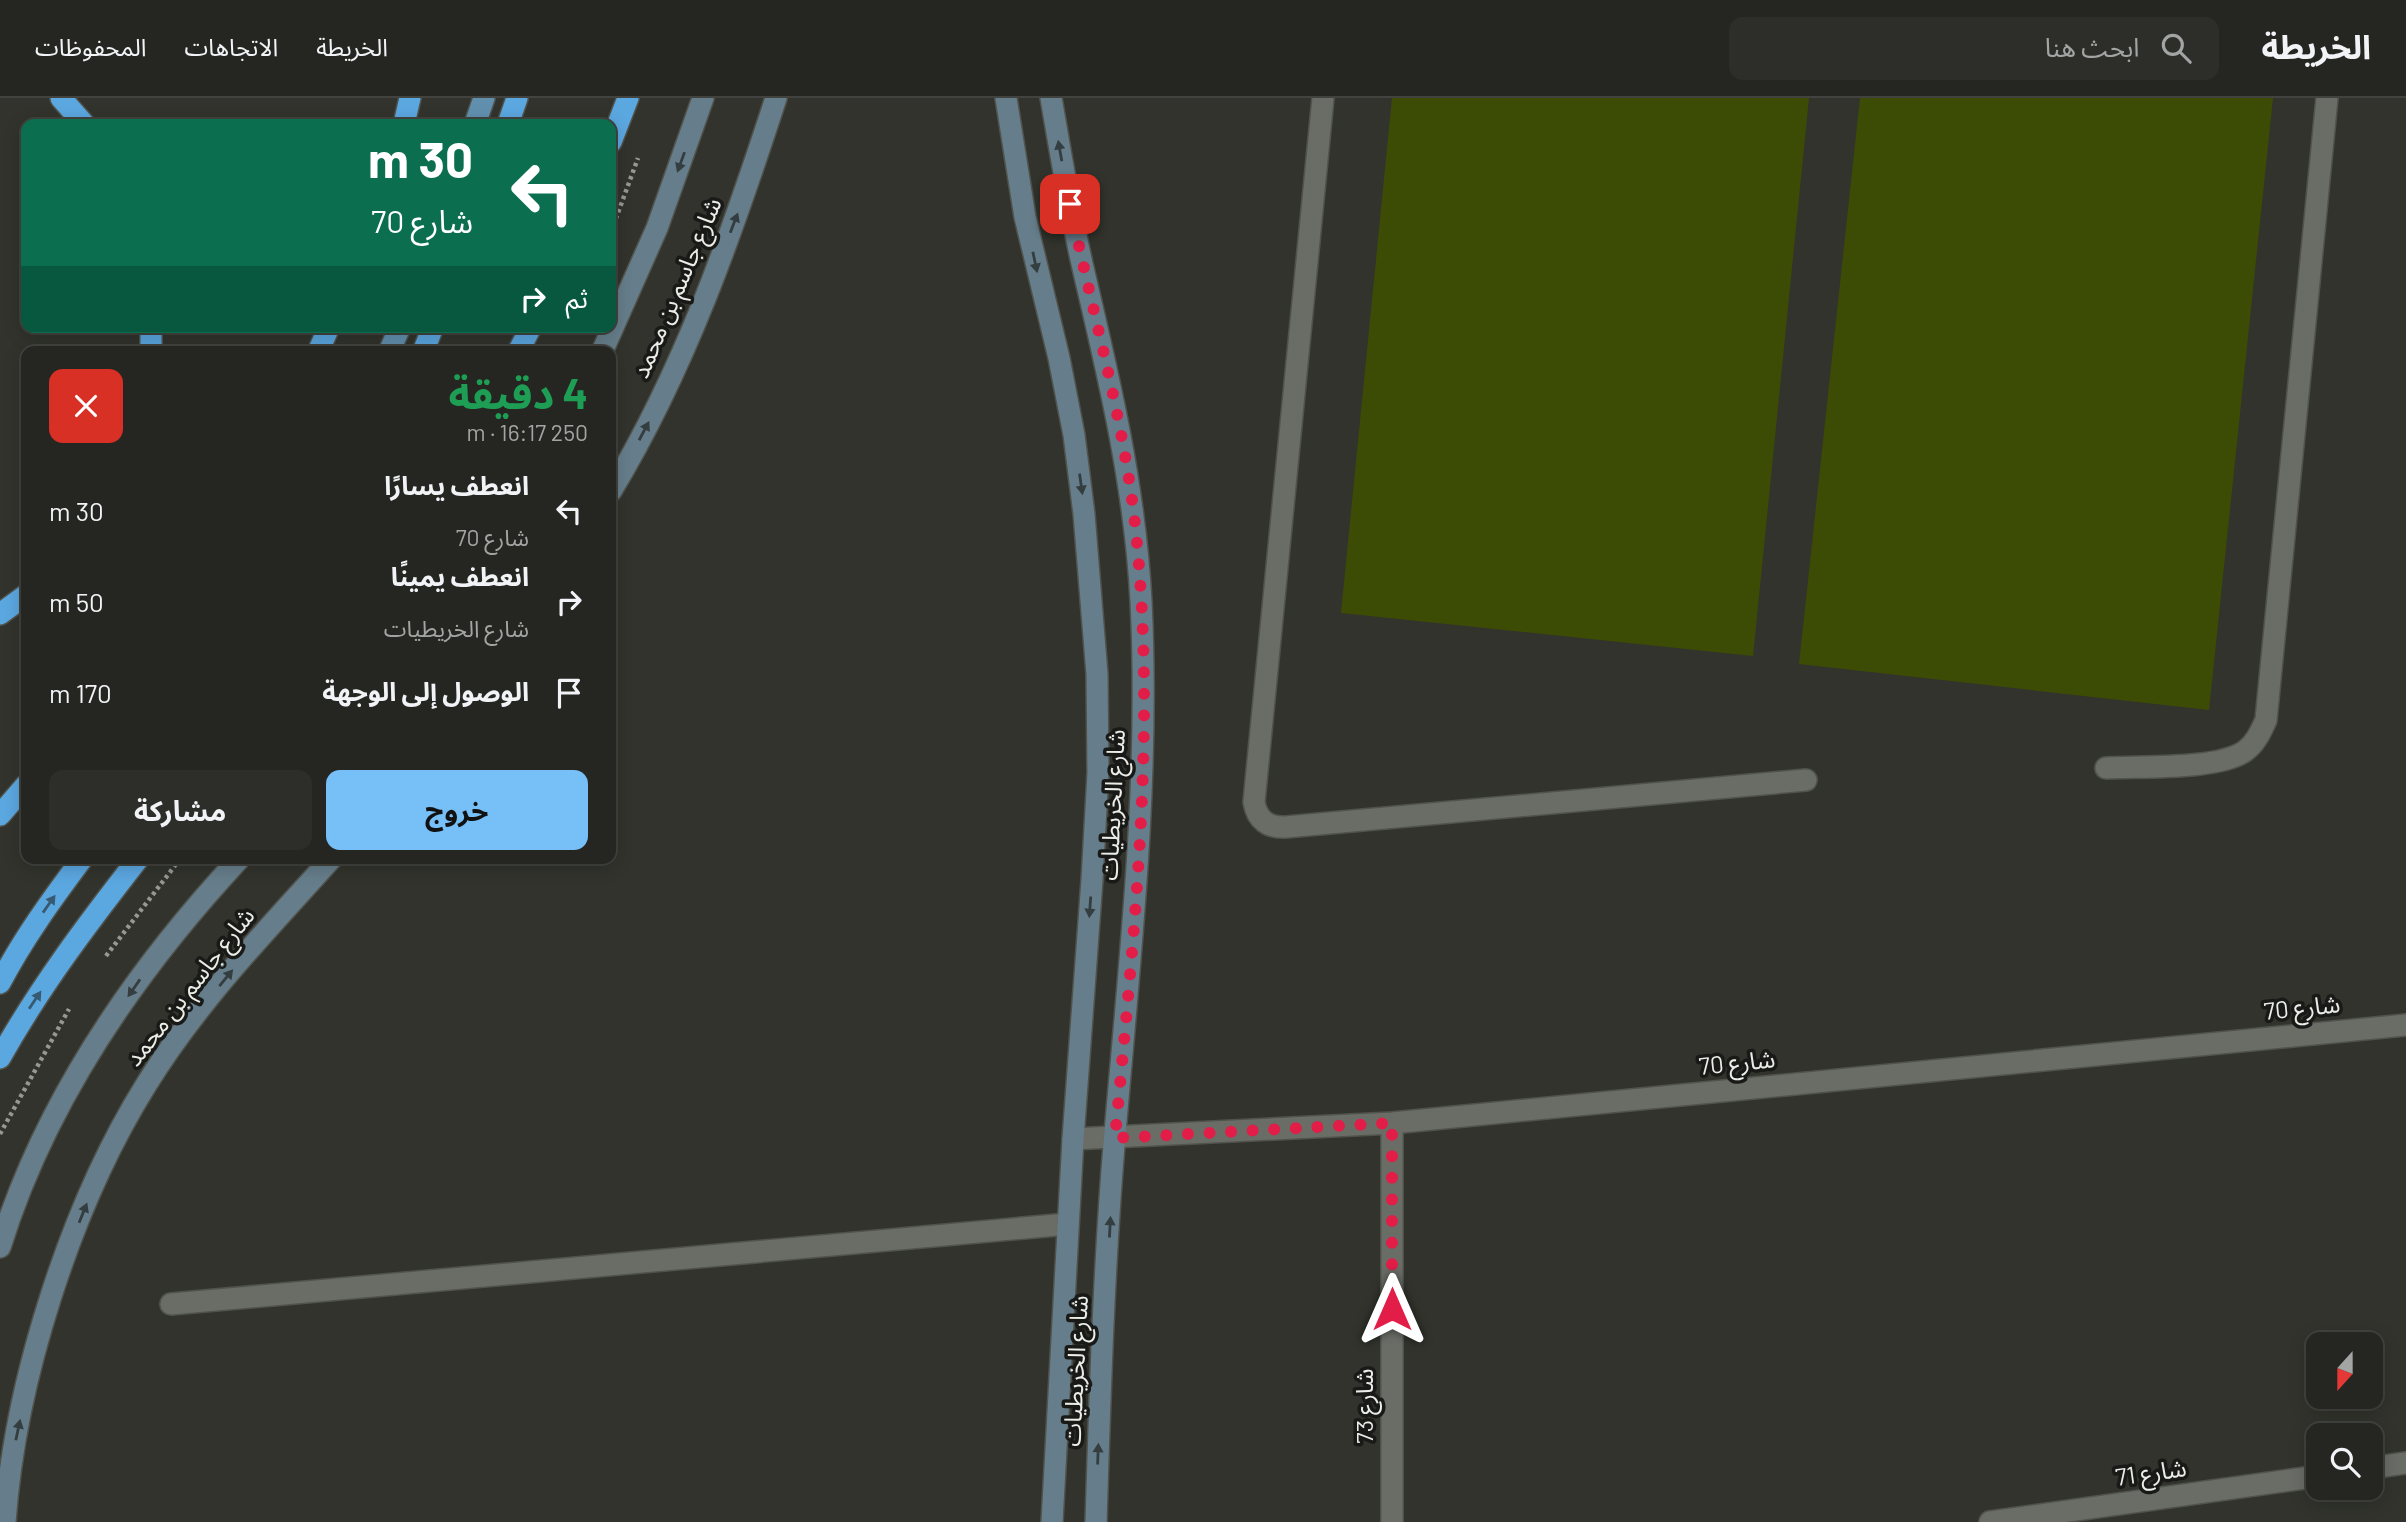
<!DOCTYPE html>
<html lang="ar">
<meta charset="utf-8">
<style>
:root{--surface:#252621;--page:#2d2e2a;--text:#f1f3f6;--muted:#a3a5a5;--line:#42433f;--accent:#77bff7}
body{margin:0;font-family:Barlow,"Noto Sans Arabic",sans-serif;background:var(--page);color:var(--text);direction:rtl;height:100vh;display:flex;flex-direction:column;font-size:26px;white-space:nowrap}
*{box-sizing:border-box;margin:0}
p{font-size:23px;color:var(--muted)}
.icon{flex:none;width:38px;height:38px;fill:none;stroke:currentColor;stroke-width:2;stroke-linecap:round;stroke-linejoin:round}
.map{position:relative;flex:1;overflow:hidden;direction:ltr}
.details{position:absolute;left:21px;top:248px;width:595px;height:518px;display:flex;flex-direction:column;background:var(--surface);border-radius:14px;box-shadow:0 4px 18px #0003,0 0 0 2px var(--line);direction:rtl}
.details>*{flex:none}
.banner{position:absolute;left:21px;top:21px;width:595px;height:214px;border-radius:14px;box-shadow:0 4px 18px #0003,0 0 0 2px var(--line);direction:rtl;background:#0b6e4f;color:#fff;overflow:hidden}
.needle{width:46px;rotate:201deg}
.controls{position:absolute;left:2306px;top:1234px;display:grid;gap:14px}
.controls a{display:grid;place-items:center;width:77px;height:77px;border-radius:14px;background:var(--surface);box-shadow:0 4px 18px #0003,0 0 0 2px var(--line);font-size:35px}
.pin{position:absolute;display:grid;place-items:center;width:60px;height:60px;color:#fff;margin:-30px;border-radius:14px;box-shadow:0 4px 10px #0006}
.me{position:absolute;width:77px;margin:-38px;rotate:0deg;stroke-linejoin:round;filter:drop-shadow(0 0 5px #0008)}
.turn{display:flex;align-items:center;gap:24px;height:147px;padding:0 28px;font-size:32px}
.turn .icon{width:91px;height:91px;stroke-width:2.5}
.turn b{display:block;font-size:49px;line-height:60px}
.then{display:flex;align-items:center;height:66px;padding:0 28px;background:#0003;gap:14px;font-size:26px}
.round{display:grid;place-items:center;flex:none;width:74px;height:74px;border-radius:14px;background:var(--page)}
.head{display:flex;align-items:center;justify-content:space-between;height:119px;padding:0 28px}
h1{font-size:42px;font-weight:700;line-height:52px;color:#1e9e55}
.button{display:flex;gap:14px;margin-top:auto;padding:14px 28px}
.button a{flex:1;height:80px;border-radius:14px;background:var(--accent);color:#111;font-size:28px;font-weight:700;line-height:80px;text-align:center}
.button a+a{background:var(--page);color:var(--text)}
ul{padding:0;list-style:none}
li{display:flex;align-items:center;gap:21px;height:91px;padding:0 28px}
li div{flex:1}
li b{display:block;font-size:26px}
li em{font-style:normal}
header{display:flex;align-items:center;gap:42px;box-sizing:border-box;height:98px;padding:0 35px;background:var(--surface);border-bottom:2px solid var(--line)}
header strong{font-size:33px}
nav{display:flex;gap:38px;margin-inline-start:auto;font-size:24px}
.search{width:490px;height:63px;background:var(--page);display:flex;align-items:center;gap:18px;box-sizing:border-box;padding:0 24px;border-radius:14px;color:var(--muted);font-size:26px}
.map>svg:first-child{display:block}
</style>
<header>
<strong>الخريطة</strong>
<div class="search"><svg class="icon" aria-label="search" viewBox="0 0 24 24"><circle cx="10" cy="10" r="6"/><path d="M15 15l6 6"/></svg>ابحث هنا</div>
<nav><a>الخريطة</a><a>الاتجاهات</a><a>المحفوظات</a></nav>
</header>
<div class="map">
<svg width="2406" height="1424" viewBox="0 0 2406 1424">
<rect width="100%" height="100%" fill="#31332c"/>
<!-- green -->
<path fill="#3d4c05" d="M 1392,0 L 1809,0 L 1753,558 L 1341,515 Z
M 1860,0 L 2273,0 L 2209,612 L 1799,566 Z"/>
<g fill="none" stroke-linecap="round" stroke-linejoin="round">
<!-- lane casing -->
<g stroke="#50524c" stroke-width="24">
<path id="lane" d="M 1323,0 L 1254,704 C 1257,722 1268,730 1286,729 L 1806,682
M 2106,670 C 2141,668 2218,672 2245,653 C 2256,645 2261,633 2266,622 L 2327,0
M 171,1206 L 1068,1126"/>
</g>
<!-- street casing -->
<g stroke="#50524c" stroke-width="24">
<path id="street" d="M 1073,1041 L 1392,1025 L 2406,927
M 2371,1370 L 2406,1365
M 1392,1424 L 1392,1025
M 1990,1424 L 2319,1378"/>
</g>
<!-- secondary casing -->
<g stroke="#50524c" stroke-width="24">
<path id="secondary" d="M 1006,0 L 1025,119 L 1059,260 L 1074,337 L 1084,416 L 1097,576 L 1098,675 L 1092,782 L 1073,1041 L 1052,1424
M 1051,0 C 1061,57 1070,114 1083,170 C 1109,280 1135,389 1141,503 C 1150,681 1130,859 1115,1035 C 1104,1164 1100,1295 1096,1424
M 602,254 L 657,130 L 703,0
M 611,393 C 685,271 732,135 776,0
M 0,1149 C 45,1004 136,872 239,761
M 5,1424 C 15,1283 71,1107 146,987 C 197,904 266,833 331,761"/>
</g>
<!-- primary casing -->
<g stroke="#50524c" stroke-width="24">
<path id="primary" d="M 475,26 L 484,0
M 389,254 L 400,229"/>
</g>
<!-- highway casing -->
<g stroke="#50524c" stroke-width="24">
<path id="highway" d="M 61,0 L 84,26
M 404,26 L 410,0
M 508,26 L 517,0
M 611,44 L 628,0
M 151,229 L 151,254
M 318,254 L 329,229
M 423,254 L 433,229
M 518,254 L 531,229
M 0,516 L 26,497
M 0,717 L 26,687
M 0,885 C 23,841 52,801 82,761
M 0,960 C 39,890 88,825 138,761"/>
</g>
<!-- path -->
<path stroke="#969892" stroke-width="4.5" stroke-dasharray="3.5 3.5" stroke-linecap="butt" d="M 611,134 L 638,60
M 106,858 L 180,761
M 0,1036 L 69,911"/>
<!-- lane -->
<use href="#lane" stroke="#6a6d66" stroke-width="21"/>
<!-- street -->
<use href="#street" stroke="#6a6d66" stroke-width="21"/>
<!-- secondary -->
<use href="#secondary" stroke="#667e8b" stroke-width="21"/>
<!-- primary -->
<use href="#primary" stroke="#6190af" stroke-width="21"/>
<!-- highway -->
<use href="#highway" stroke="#5ba7e0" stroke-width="21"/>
</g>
<!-- one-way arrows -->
<defs><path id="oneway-solid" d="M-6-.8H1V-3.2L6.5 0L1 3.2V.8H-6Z" transform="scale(1.75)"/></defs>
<g fill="#343d40">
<use href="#oneway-solid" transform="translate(1060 53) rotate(-100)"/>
<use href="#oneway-solid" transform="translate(681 64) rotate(110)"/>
<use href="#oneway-solid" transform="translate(734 125) rotate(-69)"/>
<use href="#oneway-solid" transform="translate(1035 164) rotate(78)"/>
<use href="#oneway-solid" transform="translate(644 333) rotate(-62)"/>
<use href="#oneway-solid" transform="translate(1081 386) rotate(82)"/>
<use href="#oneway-solid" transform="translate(1090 809) rotate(94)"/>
<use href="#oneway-solid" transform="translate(226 880) rotate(-51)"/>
<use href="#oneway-solid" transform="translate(134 890) rotate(125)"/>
<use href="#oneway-solid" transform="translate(83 1115) rotate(-68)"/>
<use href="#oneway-solid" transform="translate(1110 1129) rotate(-87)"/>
<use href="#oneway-solid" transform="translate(18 1332) rotate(-78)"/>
<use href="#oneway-solid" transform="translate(1098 1356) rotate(-88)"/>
</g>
<g fill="#375971">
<use href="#oneway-solid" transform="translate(49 806) rotate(-55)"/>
<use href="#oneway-solid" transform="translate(35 902) rotate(-56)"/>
</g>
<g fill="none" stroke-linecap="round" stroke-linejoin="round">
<!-- route -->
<path stroke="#e11d48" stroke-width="12" stroke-dasharray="0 21.6" d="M 1070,106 C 1091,209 1121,311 1134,417 C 1158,623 1134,834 1115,1040 L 1392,1025 L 1392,1211"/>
</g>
<g text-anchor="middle" stroke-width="7" stroke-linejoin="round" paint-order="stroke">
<!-- street labels -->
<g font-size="24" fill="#ebede8" stroke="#191a17">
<text transform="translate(677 190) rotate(-67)" y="8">شارع جاسم بن محمد</text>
<text transform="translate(1113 707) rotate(-87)" y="8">شارع الخريطيات</text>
<text transform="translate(190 889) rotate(-52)" y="8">شارع جاسم بن محمد</text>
<text transform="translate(2302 910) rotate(-6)" y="8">شارع 70</text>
<text transform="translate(1737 965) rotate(-6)" y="8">شارع 70</text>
<text transform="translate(1076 1273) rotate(-87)" y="8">شارع الخريطيات</text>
<text transform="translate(1365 1308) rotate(-90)" y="8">شارع 73</text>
<text transform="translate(2151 1375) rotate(-8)" y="8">شارع 71</text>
</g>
</g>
</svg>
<div class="controls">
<a><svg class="needle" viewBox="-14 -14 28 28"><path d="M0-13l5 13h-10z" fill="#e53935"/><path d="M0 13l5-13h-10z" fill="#a3a5a5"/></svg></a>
<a><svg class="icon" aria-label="search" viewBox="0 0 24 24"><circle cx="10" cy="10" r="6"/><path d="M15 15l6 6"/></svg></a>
</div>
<div class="pin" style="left:1070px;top:106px;background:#d93025"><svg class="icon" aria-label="arrive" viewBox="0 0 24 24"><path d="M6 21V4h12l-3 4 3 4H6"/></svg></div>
<svg class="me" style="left:1392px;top:1211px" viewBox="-20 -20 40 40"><path d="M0-17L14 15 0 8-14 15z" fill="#e11d48" stroke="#fff" stroke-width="4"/></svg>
<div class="banner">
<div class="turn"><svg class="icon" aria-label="left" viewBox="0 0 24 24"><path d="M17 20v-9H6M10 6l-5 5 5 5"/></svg><div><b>30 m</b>شارع 70</div></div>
<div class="then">ثم<svg class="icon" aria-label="right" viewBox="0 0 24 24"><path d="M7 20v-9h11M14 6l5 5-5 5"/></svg></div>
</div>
<section class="details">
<div class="head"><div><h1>4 دقيقة</h1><p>250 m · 16:17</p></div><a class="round" style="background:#d93025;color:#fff"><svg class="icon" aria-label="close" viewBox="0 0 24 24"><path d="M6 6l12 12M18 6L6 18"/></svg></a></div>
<ul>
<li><svg class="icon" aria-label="left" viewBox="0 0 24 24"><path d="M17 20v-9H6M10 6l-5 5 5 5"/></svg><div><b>انعطف يسارًا</b><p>شارع 70</p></div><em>30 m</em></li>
<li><svg class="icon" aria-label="right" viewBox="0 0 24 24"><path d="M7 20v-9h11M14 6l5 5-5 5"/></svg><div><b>انعطف يمينًا</b><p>شارع الخريطيات</p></div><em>50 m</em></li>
<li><svg class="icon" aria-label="arrive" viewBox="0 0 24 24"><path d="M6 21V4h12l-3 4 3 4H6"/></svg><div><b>الوصول إلى الوجهة</b></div><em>170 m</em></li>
</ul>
<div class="button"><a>خروج</a><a>مشاركة</a></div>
</section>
</div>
